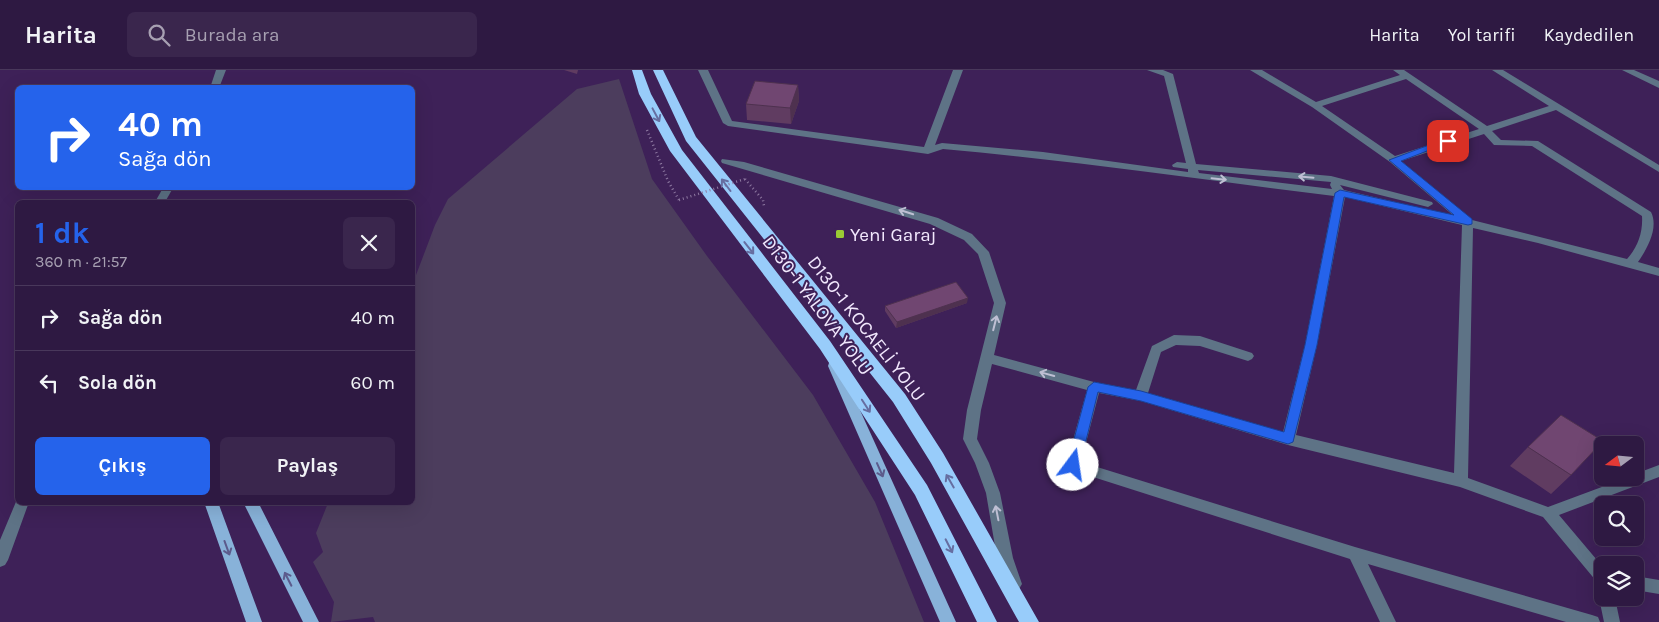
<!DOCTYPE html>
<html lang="tr">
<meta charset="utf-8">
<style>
:root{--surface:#2e1942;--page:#3a264d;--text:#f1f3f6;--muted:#a7a0b2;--line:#49385b;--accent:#2563eb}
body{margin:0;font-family:Karla,sans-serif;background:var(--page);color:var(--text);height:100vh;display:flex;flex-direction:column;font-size:19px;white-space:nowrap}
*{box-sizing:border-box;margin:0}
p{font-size:16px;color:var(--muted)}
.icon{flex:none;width:28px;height:28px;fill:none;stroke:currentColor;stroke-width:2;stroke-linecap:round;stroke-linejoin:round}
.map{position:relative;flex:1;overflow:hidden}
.panel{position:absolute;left:15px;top:130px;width:400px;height:305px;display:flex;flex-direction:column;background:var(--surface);border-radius:8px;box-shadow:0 5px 20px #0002,0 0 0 1px var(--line)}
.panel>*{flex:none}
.hud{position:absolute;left:15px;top:15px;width:400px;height:105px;border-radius:8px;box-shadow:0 5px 20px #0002,0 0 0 1px var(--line);background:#2563eb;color:#fff;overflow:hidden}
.needle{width:32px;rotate:254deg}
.fabs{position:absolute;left:1594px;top:366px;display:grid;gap:10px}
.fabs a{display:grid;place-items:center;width:50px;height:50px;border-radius:8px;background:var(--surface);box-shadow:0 5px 20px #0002,0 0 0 1px var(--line);font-size:25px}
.pin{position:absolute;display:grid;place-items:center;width:42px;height:42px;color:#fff;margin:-21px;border-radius:10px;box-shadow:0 2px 8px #0006}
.me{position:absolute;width:55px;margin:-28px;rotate:14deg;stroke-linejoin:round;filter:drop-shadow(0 0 4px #0008)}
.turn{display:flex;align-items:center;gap:18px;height:105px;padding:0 20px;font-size:22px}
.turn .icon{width:65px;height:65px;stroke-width:2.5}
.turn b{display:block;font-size:35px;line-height:42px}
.round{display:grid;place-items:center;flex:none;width:52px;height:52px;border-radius:8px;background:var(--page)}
.headline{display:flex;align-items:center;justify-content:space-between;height:85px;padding:0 20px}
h1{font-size:30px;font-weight:700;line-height:38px;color:var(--accent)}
.cta{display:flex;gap:10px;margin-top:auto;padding:10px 20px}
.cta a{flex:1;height:58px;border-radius:8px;background:var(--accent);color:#fff;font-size:20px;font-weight:700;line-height:58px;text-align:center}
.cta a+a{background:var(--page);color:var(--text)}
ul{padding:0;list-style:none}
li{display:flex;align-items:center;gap:15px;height:65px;padding:0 20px;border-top:1px solid var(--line)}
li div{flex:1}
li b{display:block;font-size:19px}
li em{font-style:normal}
header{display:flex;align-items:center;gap:30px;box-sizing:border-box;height:70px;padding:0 25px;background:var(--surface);border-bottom:1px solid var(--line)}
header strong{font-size:24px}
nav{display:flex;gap:28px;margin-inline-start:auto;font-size:18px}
.search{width:350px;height:45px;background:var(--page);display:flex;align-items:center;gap:12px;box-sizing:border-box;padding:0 18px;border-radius:8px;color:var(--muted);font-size:19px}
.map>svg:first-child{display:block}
</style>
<header>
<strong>Harita</strong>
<div class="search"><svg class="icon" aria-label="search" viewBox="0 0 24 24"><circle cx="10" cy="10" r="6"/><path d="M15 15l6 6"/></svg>Burada ara</div>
<nav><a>Harita</a><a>Yol tarifi</a><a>Kaydedilen</a></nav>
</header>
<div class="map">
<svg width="1659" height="552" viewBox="0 0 1659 552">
<rect width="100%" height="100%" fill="#3e2158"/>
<!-- green -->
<path fill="#4c3d5d" d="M 619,9 L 652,109 L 707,186 L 813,325 L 875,432 L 924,552 L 375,552 L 373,547 L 331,552 L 334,532 L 313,492 L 323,482 L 316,463 L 328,433 L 412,432 L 413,213 L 435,155 L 448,129 L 577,19 Z"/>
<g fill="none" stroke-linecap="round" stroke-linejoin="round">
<!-- path -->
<path stroke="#8e79a1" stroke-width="2.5" stroke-dasharray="1 3" stroke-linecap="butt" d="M 647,60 L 668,111 L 679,130
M 745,109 L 763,130 L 764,136"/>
<!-- minor -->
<path fill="#5e7386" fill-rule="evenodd" d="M 216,0 L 226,0 L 219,18 L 210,18 Z
M 698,0 L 708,0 L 732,51 L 924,77 L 953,0 L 963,0 L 935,75 L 942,73 L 1043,82 L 1188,102 L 1188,99 L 1173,97 L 1172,95 L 1177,92 L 1186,93 L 1164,6 L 1147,0 L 1163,0 L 1173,4 L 1196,94 L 1331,106 L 1432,132 L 1433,134 L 1428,137 L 1340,115 L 1344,120 L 1454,146 L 1390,92 L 1312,37 L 1250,0 L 1262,0 L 1316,32 L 1400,5 L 1393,0 L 1404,0 L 1487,56 L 1549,36 L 1492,0 L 1503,0 L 1659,95 L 1659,102 L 1556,40 L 1492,61 L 1501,70 L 1538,71 L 1651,142 C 1659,158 1647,179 1638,192 L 1659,198 L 1659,206 L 1538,173 L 1473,158 L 1468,408 L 1548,437 L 1626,408 L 1635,408 L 1635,404 L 1659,395 L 1659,407 L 1559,445 L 1602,496 L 1602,514 L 1597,512 L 1543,447 L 1460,417 L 1288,375 L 1141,331 L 1099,323 L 1081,392 L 1355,477 L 1592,545 L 1598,547 L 1600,552 L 1566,552 L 1368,494 L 1396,552 L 1380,552 L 1350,489 L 1068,399 L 1066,395 L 1087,320 L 992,294 L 981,340 L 977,369 L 989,393 L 1000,423 L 1013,488 L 1022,514 L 1019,519 L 1014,521 L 1009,519 L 997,488 L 986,423 L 975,393 L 963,369 L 967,340 L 994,233 L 978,184 L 964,170 L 930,154 L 722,93 L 721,91 L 722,89 L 744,92 L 938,148 L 972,164 L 989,182 L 1006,233 L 994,285 L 1094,312 L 1136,320 L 1152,276 L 1174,265 L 1200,266 L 1252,283 L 1254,286 L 1252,289 L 1248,291 L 1200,276 L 1176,275 L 1161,282 L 1148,323 L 1283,362 L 1305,275 L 1334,126 C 1204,110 1074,91 943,79 L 928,84 L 728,56 L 723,53 ZM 1406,9 L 1479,59 L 1395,86 L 1322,36 ZM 1484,64 L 1494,75 L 1532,76 L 1642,146 C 1643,162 1638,177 1627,189 L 1472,150 L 1401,91 ZM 1198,100 L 1331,112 L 1330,115 L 1332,119 L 1199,103 ZM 1345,127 L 1462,155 L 1454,403 L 1296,365 L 1317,275 Z
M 1622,0 L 1634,0 L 1659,11 L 1659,18 Z
M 163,118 L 173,118 L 165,132 L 155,132 Z
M 18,427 L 18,432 L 29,432 L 8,490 L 5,495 L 0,497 L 0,470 Z
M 1635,506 L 1659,510 L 1659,524 L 1635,520 Z
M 1601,523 L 1602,528 L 1615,528 L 1620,552 L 1604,552 L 1599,528 Z"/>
<!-- major -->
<path fill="#88b2d9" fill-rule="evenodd" d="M 834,291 L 839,293 L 840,296 L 956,552 L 940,552 L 828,296 L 829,293 Z
M 204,432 L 218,432 L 262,552 L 246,552 Z
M 243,432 L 258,432 L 319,552 L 303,552 Z"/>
<!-- highway -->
<path fill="#98ccfa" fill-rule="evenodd" d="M 632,0 L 642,0 L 651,24 L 682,80 L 830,271 L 927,415 L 997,552 L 977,552 L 915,425 L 820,279 L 670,81 L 639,24 Z
M 653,0 L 663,0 L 696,67 L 905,324 L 943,383 L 1039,552 L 1019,552 L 931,393 L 893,332 L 686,71 Z"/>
<!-- path-bridge -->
<path stroke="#8e79a1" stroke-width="2.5" stroke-dasharray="1 3" stroke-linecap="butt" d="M 679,130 L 745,109"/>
</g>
<!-- wall -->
<path fill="#603c61" d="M 564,0 L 578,0 L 577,4 Z
M 798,15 L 799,31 L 791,54 L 747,50 L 746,34 Z
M 967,233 L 896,258 L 885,241 L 885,236 Z
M 1528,377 L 1571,405 L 1551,424 L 1510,396 Z"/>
<!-- shaded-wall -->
<path fill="#4e314f" d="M 798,15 L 799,31 L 791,54 L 790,38 Z
M 968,228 L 967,233 L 896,258 L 897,252 Z"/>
<!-- building -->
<path fill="#704671" stroke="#4e314f" d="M 755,11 L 798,15 L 790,38 L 746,34 Z
M 956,212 L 968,228 L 897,252 L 885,236 Z
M 1561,345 L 1603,371 L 1571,405 L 1528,377 Z"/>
<!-- one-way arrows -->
<defs><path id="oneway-shaft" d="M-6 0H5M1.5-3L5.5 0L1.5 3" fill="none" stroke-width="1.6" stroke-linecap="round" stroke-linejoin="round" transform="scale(1.25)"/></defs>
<g stroke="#666ea1">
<use href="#oneway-shaft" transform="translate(656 45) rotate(62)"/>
<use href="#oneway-shaft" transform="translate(726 115) rotate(-127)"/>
<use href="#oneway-shaft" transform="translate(749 178) rotate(52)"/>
<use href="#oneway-shaft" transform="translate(866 336) rotate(57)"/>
<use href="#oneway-shaft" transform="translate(950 411) rotate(-120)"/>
<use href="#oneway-shaft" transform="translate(949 476) rotate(63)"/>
</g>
<g stroke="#bebfd3">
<use href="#oneway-shaft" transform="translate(1306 107) rotate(-175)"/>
<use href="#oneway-shaft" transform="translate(1219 109) rotate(6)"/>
<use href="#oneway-shaft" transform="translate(906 142) rotate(-162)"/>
<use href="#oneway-shaft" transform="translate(995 253) rotate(-76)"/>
<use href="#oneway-shaft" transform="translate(1047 304) rotate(-165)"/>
<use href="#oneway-shaft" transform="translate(997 443) rotate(-101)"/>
</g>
<g stroke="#5c5b8c">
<use href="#oneway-shaft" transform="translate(880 400) rotate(66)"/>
<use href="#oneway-shaft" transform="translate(227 478) rotate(70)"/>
<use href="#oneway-shaft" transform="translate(288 509) rotate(-117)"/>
</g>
<!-- route -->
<path fill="#2563eb" stroke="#184099" d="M 1445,69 L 1452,69 L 1453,71 L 1401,91 L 1472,149 L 1472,154 L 1468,155 L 1344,127 L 1317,275 L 1293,372 L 1288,374 L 1141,331 L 1098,322 L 1080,395 L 1078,399 L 1073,401 L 1069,399 L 1067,395 L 1088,317 L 1094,312 L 1141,321 L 1284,362 L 1305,275 L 1335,123 L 1340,120 L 1454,145 L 1389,90 Z"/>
<!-- markers -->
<rect fill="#9acb34" stroke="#3e2158" stroke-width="2" x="835" y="159" width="10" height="10" rx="2.5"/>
<g text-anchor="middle" stroke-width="4" stroke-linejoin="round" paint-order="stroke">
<!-- poi labels -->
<g font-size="19" fill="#f2e8fd" stroke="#3e2158" text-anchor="start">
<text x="850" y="171">Yeni Garaj</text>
</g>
<!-- street labels -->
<g font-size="19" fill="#f2e8fd" stroke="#3e2158">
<text transform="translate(818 235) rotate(53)" y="7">D130-1 YALOVA YOLU</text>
<text transform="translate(867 258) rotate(52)" y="7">D130-1 KOCAELİ YOLU</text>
</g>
</g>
</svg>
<div class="fabs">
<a><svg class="needle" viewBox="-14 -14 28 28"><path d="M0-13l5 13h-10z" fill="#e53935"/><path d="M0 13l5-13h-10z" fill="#a7a0b2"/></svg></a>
<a><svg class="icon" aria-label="search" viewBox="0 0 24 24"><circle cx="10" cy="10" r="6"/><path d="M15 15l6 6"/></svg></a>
<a><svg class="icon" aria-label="layers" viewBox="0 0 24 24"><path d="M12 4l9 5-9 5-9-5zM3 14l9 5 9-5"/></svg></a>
</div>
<div class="pin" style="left:1448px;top:71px;background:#d93025"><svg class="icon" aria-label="arrive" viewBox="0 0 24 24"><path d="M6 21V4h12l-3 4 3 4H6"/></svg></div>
<svg class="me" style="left:1073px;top:395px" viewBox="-20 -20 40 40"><circle r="19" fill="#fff"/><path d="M0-13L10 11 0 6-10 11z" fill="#2563eb"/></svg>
<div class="hud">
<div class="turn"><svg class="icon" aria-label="right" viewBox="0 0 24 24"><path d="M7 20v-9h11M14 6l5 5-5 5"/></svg><div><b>40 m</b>Sağa dön</div></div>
</div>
<section class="panel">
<div class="headline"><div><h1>1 dk</h1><p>360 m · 21:57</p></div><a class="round"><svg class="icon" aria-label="close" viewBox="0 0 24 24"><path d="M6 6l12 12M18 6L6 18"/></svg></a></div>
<ul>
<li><svg class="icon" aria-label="right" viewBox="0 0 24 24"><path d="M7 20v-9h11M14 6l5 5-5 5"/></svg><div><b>Sağa dön</b></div><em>40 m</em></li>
<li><svg class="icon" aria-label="left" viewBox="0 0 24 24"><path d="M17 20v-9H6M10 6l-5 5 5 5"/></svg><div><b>Sola dön</b></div><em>60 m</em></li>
</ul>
<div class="cta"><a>Çıkış</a><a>Paylaş</a></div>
</section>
</div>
